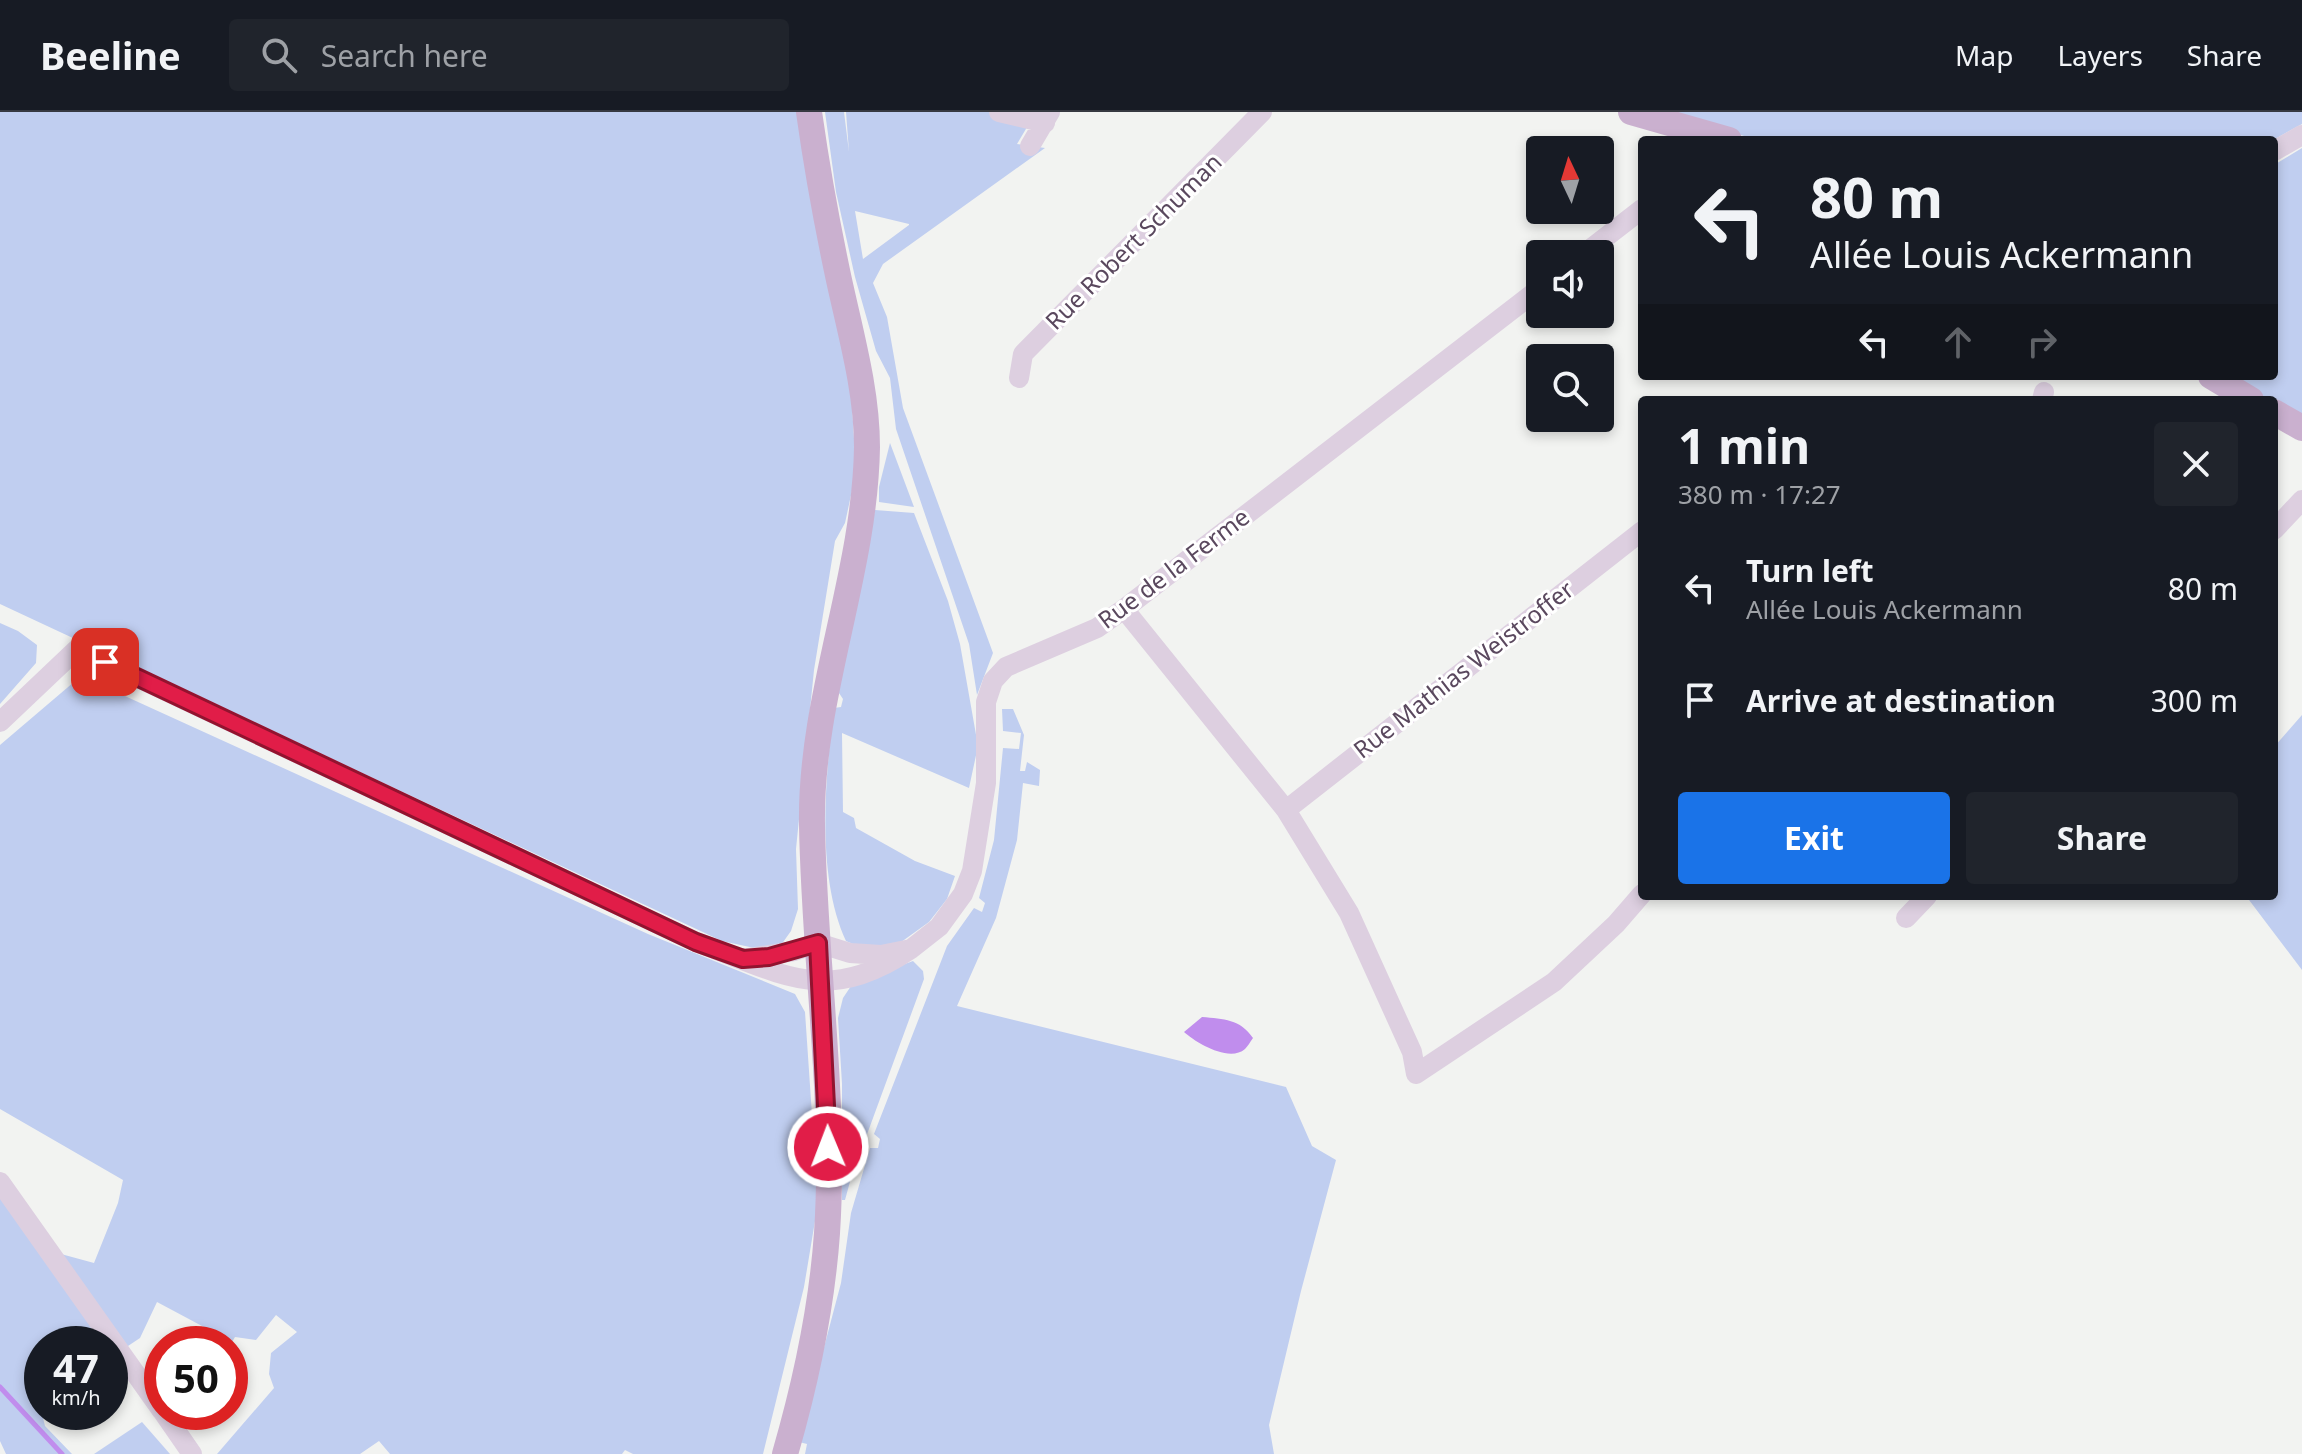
<!DOCTYPE html>
<meta charset="utf-8">
<style>
:root{--surface:#171b24;--page:#20242c;--text:#f1f3f6;--muted:#9ea1a6;--line:#363941;--accent:#1a73e8}
body{margin:0;font-family:"Noto Sans",sans-serif;background:var(--page);color:var(--text);height:100vh;display:flex;flex-direction:column;font-size:30px;white-space:nowrap}
*{box-sizing:border-box;margin:0}
p{font-size:26px;color:var(--muted)}
.icon{flex:none;width:44px;height:44px;fill:none;stroke:currentColor;stroke-width:2;stroke-linecap:round;stroke-linejoin:round}
.map{position:relative;flex:1;overflow:hidden}
.sheet{position:absolute;left:1638px;top:284px;width:640px;height:504px;display:flex;flex-direction:column;background:var(--surface);border-radius:8px;box-shadow:0 4px 12px #0003}
.sheet>*{flex:none}
.top-card{position:absolute;left:1638px;top:24px;width:640px;height:244px;border-radius:8px;box-shadow:0 4px 12px #0003;background:#171b24;color:var(--text);overflow:hidden}
.needle{width:52px;rotate:356deg}
.tools{position:absolute;left:1526px;top:24px;display:grid;gap:16px}
.tools a{display:grid;place-items:center;width:88px;height:88px;border-radius:8px;background:var(--surface);box-shadow:0 4px 12px #0003;font-size:40px}
.speed{position:absolute;left:24px;top:1214px;display:flex;gap:16px;font-size:40px;font-weight:700;text-align:center}
.speed>*{display:grid;place-content:center;width:104px;height:104px;border-radius:50%;background:var(--surface);box-shadow:0 4px 12px #0003;line-height:1}
.speed small{font-size:20px;font-weight:400}
.speed .limit{border:12px solid #d22;background:#fff;color:#111}
.pin{position:absolute;display:grid;place-items:center;width:68px;height:68px;color:#fff;margin:-34px;border-radius:16px;box-shadow:0 4px 12px #0006}
.me{position:absolute;width:88px;margin:-44px;rotate:359deg;stroke-linejoin:round;filter:drop-shadow(0 0 6px #0008)}
.turn{display:flex;align-items:center;gap:28px;height:168px;padding:0 40px;font-size:36px}
.turn .icon{width:104px;height:104px;stroke-width:2.5}
.turn b{display:block;font-size:56px;line-height:68px}
.lanes{display:flex;align-items:center;height:76px;padding:0 40px;background:#0003;justify-content:center;gap:40px;direction:ltr}
.lanes .off{opacity:.35}
.round{display:grid;place-items:center;flex:none;width:84px;height:84px;border-radius:8px;background:var(--page)}
.headline{display:flex;align-items:center;justify-content:space-between;height:136px;padding:0 40px}
h1{font-size:48px;font-weight:700;line-height:60px}
.cta{display:flex;gap:16px;margin-top:auto;padding:16px 40px}
.cta a{flex:1;height:92px;border-radius:8px;background:var(--accent);color:#fff;font-size:32px;font-weight:700;line-height:92px;text-align:center}
.cta a+a{background:var(--page);color:var(--text)}
ul{padding:0;list-style:none}
li{display:flex;align-items:center;gap:24px;height:112px;padding:0 40px}
li div{flex:1}
li b{display:block;font-size:30px}
li em{font-style:normal}
header{display:flex;align-items:center;gap:48px;box-sizing:border-box;height:112px;padding:0 40px;background:var(--surface);border-bottom:2px solid var(--line)}
header strong{font-size:38px}
nav{display:flex;gap:44px;margin-inline-start:auto;font-size:28px}
.search{width:560px;height:72px;background:var(--page);display:flex;align-items:center;gap:20px;box-sizing:border-box;padding:0 28px;border-radius:8px;color:var(--muted);font-size:30px}
.map>svg:first-child{display:block}
</style>
<header>
<strong>Beeline</strong>
<div class="search"><svg class="icon" aria-label="search" viewBox="0 0 24 24"><circle cx="10" cy="10" r="6"/><path d="M15 15l6 6"/></svg>Search here</div>
<nav><a>Map</a><a>Layers</a><a>Share</a></nav>
</header>
<div class="map">
<svg width="2302" height="1342" viewBox="0 0 2302 1342">
<rect width="100%" height="100%" fill="#f2f3f1"/>
<!-- green -->
<path fill="#c0cef0" fill-rule="evenodd" d="M 0,0 L 798,0 L 851,276 L 856,360 L 845,411 L 835,429 L 814,558 L 796,737 L 798,797 L 791,819 L 781,833 L 759,837 L 722,829 L 0,492 Z
M 825,0 L 844,0 L 849,40 L 846,0 L 1036,0 L 1017,32 L 1045,36 L 883,152 L 873,171 L 887,205 L 903,296 L 993,541 L 977,583 L 969,532 L 896,317 L 890,266 L 876,239 L 855,165 L 836,80 ZM 855,99 L 909,112 L 909,113 L 863,147 Z
M 1661,0 L 2302,0 L 2302,12 L 2273,28 L 1758,28 Z
M 2302,36 L 2302,308 C 2278,291 2254,280 2230,264 L 2274,264 L 2274,53 Z
M 890,331 L 914,395 L 879,390 L 879,375 Z
M 875,398 L 914,401 L 948,489 L 960,532 L 978,634 L 969,676 L 842,621 L 843,700 L 854,706 L 856,716 L 915,749 L 955,764 L 947,787 L 929,810 L 897,833 L 871,840 L 846,829 C 816,764 825,666 834,596 L 841,595 L 843,587 L 837,578 Z
M 0,511 L 18,519 L 37,533 L 36,551 L 0,592 Z
M 81,564 L 648,822 L 795,882 L 805,900 L 818,1091 L 804,1175 L 763,1342 L 633,1342 L 625,1338 L 622,1342 L 390,1342 L 379,1329 L 360,1342 L 217,1342 L 274,1276 L 269,1262 L 271,1241 L 297,1220 L 276,1203 L 256,1228 L 235,1225 L 232,1230 L 157,1190 L 140,1226 L 110,1246 L 110,1232 L 88,1232 L 75,1218 L 57,1232 L 42,1232 L 42,1244 L 30,1254 L 45,1314 L 72,1342 L 6,1342 L 0,1329 L 0,1070 L 61,1142 L 94,1151 L 118,1091 L 123,1068 L 0,997 L 0,633 Z
M 1002,597 L 1013,597 L 1024,623 L 1020,659 L 1025,659 L 1027,650 L 1040,658 L 1039,674 L 1023,671 L 1017,728 L 996,806 L 957,894 L 1286,975 L 1312,1034 L 1336,1048 L 1301,1179 L 1269,1313 L 1274,1342 L 805,1342 L 807,1332 L 799,1330 L 841,1171 L 851,1101 L 870,1036 L 878,1036 L 880,1027 L 874,1022 L 947,834 L 974,796 L 982,800 L 985,791 L 979,786 L 994,728 L 1003,636 L 1019,637 L 1021,621 L 1003,619 Z
M 2302,603 L 2302,858 L 2246,784 L 2274,784 L 2274,635 Z
M 913,849 L 923,859 L 924,867 L 851,1066 L 845,1088 L 842,1088 L 842,972 L 838,906 L 843,886 L 853,871 Z
M 142,1310 L 170,1342 L 94,1342 Z"/>
<!-- water -->
<path fill="#c08ded" d="M 1202,905 C 1224,907 1240,907 1253,926 C 1250,930 1248,934 1245,937 C 1229,951 1195,930 1184,920 Z"/>
<g fill="none" stroke-linecap="round" stroke-linejoin="round">
<!-- stream -->
<path stroke="#c08ded" stroke-width="5" d="M 0,1275 L 62,1342"/>
<!-- minor -->
<path stroke="#ddcfe0" stroke-width="20" d="M 999,0 L 1045,11
M 1030,34 L 1050,0
M 2274,39 L 2302,23
M 1584,142 L 1642,97
M 1019,266 L 1023,242 L 1262,0
M 2042,288 L 2044,280
M 2274,418 L 2302,388
M 1124,497 L 1286,698 L 1349,801 L 1412,940 L 1416,962 L 1554,870 L 1616,812 L 1642,782
M 0,610 L 77,537 L 696,830 C 781,861 825,895 911,837 L 881,843 L 850,841 L 818,831 L 794,839 L 743,847
M 1286,698 L 1642,419
M 1906,806 L 1927,784
M 911,837 L 939,815 L 963,782 L 972,759 L 986,671 L 986,590 L 993,569 L 1006,555 L 1097,516 L 1124,497 L 1540,176
M 0,1070 L 162,1299
M 163,1300 L 192,1342"/>
<!-- major -->
<path stroke="#cab0cf" stroke-width="26" d="M 1631,0 L 1729,28
M 2211,264 L 2251,288
M 2274,300 L 2302,316
M 785,1342 C 805,1273 822,1193 827,1121 C 836,985 814,848 812,712 C 810,584 865,464 867,335 C 867,279 851,223 839,168 C 827,112 817,57 809,0"/>
</g>
<g fill="none" stroke-linecap="round" stroke-linejoin="round">
<!-- route casing -->
<g stroke="#92132f" stroke-width="20">
<path id="route" d="M 105,550 L 696,830 L 743,847 L 769,845 L 818,831 L 828,1035"/>
</g>
<!-- route -->
<use href="#route" stroke="#e11d48" stroke-width="14"/>
</g>
<g text-anchor="middle" stroke-width="6" stroke-linejoin="round" paint-order="stroke">
<!-- street labels -->
<g font-size="24" fill="#5a485e" stroke="#fff">
<text transform="translate(1134 130) rotate(-45)" y="8">Rue Robert Schuman</text>
<text transform="translate(1174 457) rotate(-37)" y="8">Rue de la Ferme</text>
<text transform="translate(1464 558) rotate(-38)" y="8">Rue Mathias Weistroffer</text>
</g>
</g>
</svg>
<div class="tools">
<a><svg class="needle" viewBox="-14 -14 28 28"><path d="M0-13l5 13h-10z" fill="#e53935"/><path d="M0 13l5-13h-10z" fill="#9ea1a6"/></svg></a>
<a><svg class="icon" aria-label="sound" viewBox="0 0 24 24"><path d="M4 9h4l5-4v14l-5-4H4zM17 9q2 3 0 6"/></svg></a>
<a><svg class="icon" aria-label="search" viewBox="0 0 24 24"><circle cx="10" cy="10" r="6"/><path d="M15 15l6 6"/></svg></a>
</div>
<div class="speed"><div>47<small>km/h</small></div><div class="limit">50</div></div>
<div class="pin" style="left:105px;top:550px;background:#d93025"><svg class="icon" aria-label="arrive" viewBox="0 0 24 24"><path d="M6 21V4h12l-3 4 3 4H6"/></svg></div>
<svg class="me" style="left:828px;top:1035px" viewBox="-20 -20 40 40"><circle r="17" fill="#e11d48" stroke="#fff" stroke-width="3"/><path d="M0-11L8 9 0 5-8 9z" fill="#fff"/></svg>
<div class="top-card">
<div class="turn"><svg class="icon" aria-label="left" viewBox="0 0 24 24"><path d="M17 20v-9H6M10 6l-5 5 5 5"/></svg><div><b>80 m</b>Allée Louis Ackermann</div></div>
<div class="lanes"><svg class="icon" aria-label="left" viewBox="0 0 24 24"><path d="M17 20v-9H6M10 6l-5 5 5 5"/></svg><svg class="icon off" aria-label="ahead" viewBox="0 0 24 24"><path d="M12 20V5M6 11l6-6 6 6"/></svg><svg class="icon off" aria-label="right" viewBox="0 0 24 24"><path d="M7 20v-9h11M14 6l5 5-5 5"/></svg></div>
</div>
<section class="sheet">
<div class="headline"><div><h1>1 min</h1><p>380 m · 17:27</p></div><a class="round"><svg class="icon" aria-label="close" viewBox="0 0 24 24"><path d="M6 6l12 12M18 6L6 18"/></svg></a></div>
<ul>
<li><svg class="icon" aria-label="left" viewBox="0 0 24 24"><path d="M17 20v-9H6M10 6l-5 5 5 5"/></svg><div><b>Turn left</b><p>Allée Louis Ackermann</p></div><em>80 m</em></li>
<li><svg class="icon" aria-label="arrive" viewBox="0 0 24 24"><path d="M6 21V4h12l-3 4 3 4H6"/></svg><div><b>Arrive at destination</b></div><em>300 m</em></li>
</ul>
<div class="cta"><a>Exit</a><a>Share</a></div>
</section>
</div>
